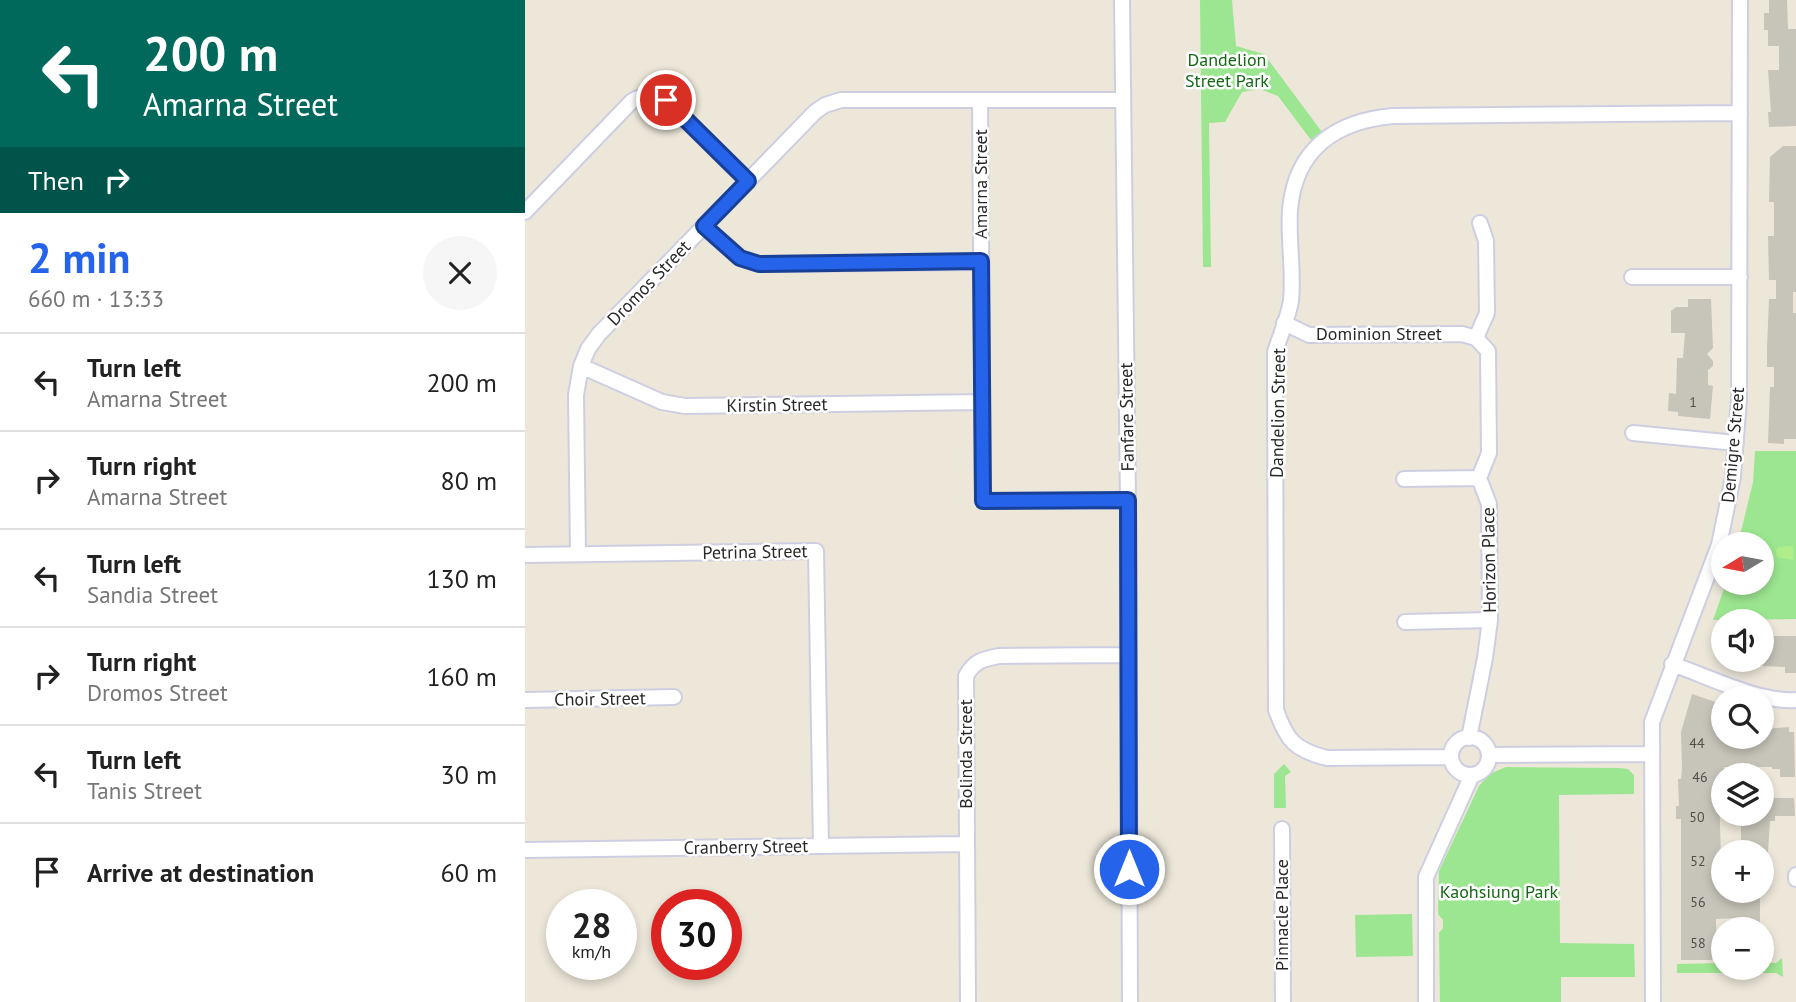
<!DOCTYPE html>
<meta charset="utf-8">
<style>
:root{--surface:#fff;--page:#f6f6f6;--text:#222;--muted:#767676;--line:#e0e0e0;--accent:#2563eb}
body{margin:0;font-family:"PT Sans",sans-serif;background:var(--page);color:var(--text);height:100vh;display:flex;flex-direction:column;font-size:26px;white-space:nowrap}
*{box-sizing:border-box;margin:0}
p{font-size:23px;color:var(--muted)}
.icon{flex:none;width:38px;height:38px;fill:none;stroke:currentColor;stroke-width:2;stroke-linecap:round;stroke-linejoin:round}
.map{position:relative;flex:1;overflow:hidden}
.panel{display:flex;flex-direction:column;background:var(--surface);width:525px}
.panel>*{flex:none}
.banner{background:#00695c;color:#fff;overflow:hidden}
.needle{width:46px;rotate:260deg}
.controls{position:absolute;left:1186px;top:532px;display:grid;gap:14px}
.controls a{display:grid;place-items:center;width:63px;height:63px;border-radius:50%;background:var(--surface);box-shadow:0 4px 10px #0003;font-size:35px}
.speed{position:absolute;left:21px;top:889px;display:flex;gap:14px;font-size:35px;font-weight:700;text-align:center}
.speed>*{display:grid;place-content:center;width:91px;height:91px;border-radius:50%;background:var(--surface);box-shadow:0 4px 10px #0003;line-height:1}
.speed small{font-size:18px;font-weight:400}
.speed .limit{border:10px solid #d22;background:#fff;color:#111}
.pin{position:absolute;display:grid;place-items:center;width:60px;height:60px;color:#fff;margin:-30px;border:4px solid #fff;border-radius:50%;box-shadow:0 2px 7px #0007}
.me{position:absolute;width:77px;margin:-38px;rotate:0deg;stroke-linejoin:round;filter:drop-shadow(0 0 5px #0008)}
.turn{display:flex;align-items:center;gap:24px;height:147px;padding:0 28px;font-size:32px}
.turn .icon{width:91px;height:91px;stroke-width:2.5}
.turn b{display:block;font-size:49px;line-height:60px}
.then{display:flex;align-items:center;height:66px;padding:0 28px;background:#0003;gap:14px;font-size:26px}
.round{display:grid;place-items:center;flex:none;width:74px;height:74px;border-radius:37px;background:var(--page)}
.headline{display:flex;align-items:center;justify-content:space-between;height:119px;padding:0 28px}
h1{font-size:42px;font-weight:800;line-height:52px;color:var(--accent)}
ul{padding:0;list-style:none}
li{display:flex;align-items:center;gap:21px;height:98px;padding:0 28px;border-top:2px solid var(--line)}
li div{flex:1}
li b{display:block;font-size:26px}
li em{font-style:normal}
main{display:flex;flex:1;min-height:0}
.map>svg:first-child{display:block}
</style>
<main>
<section class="panel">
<div class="banner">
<div class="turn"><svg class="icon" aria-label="left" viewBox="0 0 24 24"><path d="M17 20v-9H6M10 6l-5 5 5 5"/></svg><div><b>200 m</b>Amarna Street</div></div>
<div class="then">Then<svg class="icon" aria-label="right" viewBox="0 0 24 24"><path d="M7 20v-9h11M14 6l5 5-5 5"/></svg></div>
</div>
<div class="headline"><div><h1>2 min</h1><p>660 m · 13:33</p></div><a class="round"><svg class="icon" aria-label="close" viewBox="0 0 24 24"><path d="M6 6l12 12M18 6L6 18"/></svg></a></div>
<ul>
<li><svg class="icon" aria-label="left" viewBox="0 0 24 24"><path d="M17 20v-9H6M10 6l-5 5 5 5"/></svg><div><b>Turn left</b><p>Amarna Street</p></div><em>200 m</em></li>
<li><svg class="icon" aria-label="right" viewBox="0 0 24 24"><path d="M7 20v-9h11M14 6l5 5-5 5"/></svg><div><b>Turn right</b><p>Amarna Street</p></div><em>80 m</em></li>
<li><svg class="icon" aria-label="left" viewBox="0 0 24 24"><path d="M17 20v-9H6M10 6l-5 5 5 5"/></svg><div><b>Turn left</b><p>Sandia Street</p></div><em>130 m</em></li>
<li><svg class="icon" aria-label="right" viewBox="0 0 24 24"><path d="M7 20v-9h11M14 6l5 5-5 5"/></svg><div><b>Turn right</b><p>Dromos Street</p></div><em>160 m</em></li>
<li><svg class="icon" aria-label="left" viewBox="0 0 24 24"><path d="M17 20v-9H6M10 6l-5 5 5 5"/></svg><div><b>Turn left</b><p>Tanis Street</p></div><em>30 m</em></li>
<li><svg class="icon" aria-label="arrive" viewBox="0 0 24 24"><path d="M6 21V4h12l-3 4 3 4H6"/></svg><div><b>Arrive at destination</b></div><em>60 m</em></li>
</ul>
</section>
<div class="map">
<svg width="1271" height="1002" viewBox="0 0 1271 1002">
<rect width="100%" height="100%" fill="#ece7d9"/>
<!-- green -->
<path fill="#9de691" d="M 675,0 L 707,0 L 711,46 L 739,54 L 797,132 L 786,140 L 753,96 L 735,89 L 717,92 L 700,122 L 684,123 L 686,267 L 678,267 Z
M 1230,451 L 1271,451 L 1271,619 L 1188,620 L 1201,583 L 1237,583 L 1237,544 L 1213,544 L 1228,482 Z
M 759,764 L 766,772 L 760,776 L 761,808 L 749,808 L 749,774 Z
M 981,767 L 1094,768 L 1103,769 L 1109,775 L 1109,794 L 1034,795 L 1035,943 L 1109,944 L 1110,977 L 1036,977 L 1036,1002 L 915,1002 L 914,933 L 918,928 L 918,920 L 913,914 L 914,871 L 954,786 L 964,774 Z
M 887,914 L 888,956 L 831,957 L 830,915 Z
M 1257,958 L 1258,977 L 1251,973 L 1152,973 L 1152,964 L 1199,963 L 1199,968 L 1237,968 L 1237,963 L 1251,963 Z"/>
<!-- pitch -->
<path fill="#b0ee8c" d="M 1268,546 L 1269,560 L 1252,557 L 1251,550 L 1254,547 Z"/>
<!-- building -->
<path fill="#c7c4b9" d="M 1244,0 L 1262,0 L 1263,29 L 1271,29 L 1271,126 L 1244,127 L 1243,112 L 1246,112 L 1243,70 L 1254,70 L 1254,46 L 1243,46 L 1243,30 L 1239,30 L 1239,13 L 1244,13 Z
M 1258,146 L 1271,146 L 1271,292 L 1268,292 L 1268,313 L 1271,313 L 1271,439 L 1259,439 L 1259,444 L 1243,443 L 1245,387 L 1249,387 L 1249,367 L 1242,367 L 1242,348 L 1244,299 L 1251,299 L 1251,280 L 1244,280 L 1243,236 L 1249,236 L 1249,202 L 1244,202 L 1245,157 Z
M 1163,299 L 1186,299 L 1188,348 L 1182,354 L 1188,361 L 1188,366 L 1183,370 L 1183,385 L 1188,386 L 1185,419 L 1153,416 L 1153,412 L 1143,411 L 1144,393 L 1151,394 L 1152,358 L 1158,358 L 1160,333 L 1146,333 L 1146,311 L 1151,307 L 1163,307 Z
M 1237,636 L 1271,636 L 1271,673 L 1260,673 L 1260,667 L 1237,666 Z
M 1167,694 L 1199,705 L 1199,737 L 1243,737 L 1242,729 L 1252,728 L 1264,727 L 1264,732 L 1269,732 L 1270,777 L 1255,777 L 1255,769 L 1247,769 L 1247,767 L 1199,767 L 1199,791 L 1194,791 L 1196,858 L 1194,858 L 1194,885 L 1197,885 L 1197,891 L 1235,891 L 1235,929 L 1211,929 L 1211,918 L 1191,919 L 1191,955 L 1187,955 L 1187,960 L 1156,960 L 1156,819 L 1151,819 L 1151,806 L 1154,806 L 1153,779 L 1156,779 L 1157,768 L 1156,732 Z
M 1237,798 L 1269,798 L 1270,816 L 1250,816 L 1250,821 L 1245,821 L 1243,852 L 1216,852 L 1216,816 L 1237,814 Z"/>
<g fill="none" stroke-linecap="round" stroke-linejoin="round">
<!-- minor casing -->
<g stroke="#cecee2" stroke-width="18">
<path id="minor" d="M 597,0 L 603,501 L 605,1002
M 455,100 L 458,501 L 603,501
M 0,212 L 107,101 C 119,94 128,95 141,100 L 223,181
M 179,226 L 215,258 L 234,264 L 456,262
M 1107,277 L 1215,277
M 759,323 L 784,335 L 937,334 L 951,338
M 951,338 L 962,313 L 961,241 L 955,223
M 56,366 L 137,402 L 160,406 L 457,402
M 1108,433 L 1211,443
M 879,479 L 954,478
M 53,554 L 51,395 L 56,366 L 63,349 L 74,334 L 290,112 L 300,105 L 316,100 L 598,100
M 0,555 L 291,551 L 296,846
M 880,622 L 965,620
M 1147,664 C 1182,676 1235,703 1271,700
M 0,700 L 149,697
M926 756a19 19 0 1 1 38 0a19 19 0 1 1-38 0Z
M 944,738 L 960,658 L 965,620 L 964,504 L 954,478 L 964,453 L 963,351 L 951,338
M 964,755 L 1126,754
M 926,757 L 802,758 C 770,750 762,741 751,710 L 750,352 C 755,336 763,318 766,301 C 769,271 763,240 765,210 C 770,149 811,121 868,116 L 1215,113
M 757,829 L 758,1002
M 0,850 L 442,844
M 1271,875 L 1271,879
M 443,1002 L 441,676 C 449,661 458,659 474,656 L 603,655
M 901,1002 L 901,877 L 947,775
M 1128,1002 L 1127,722 L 1194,545 L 1208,477 L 1214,399 L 1215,0"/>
</g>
<!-- minor -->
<use href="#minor" stroke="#fff" stroke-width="14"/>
</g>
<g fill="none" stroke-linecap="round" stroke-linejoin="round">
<!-- route casing -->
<g stroke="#184099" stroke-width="18">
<path id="route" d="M 141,100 L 223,181 L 179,226 L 215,258 L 234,264 L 456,261 L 458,501 L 603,500 L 604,869"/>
</g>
<!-- route -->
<use href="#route" stroke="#2563eb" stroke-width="12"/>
</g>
<g text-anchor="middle" stroke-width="5" stroke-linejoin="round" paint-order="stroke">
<!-- number labels -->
<g font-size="14" fill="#504f4c">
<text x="1168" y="407">1</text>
<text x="1172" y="748">44</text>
<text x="1175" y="782">46</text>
<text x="1172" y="822">50</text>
<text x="1173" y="866">52</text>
<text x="1173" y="907">56</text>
<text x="1173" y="948">58</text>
</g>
<!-- park labels -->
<g font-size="18" fill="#156815" stroke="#fff">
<text x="702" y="66">Dandelion<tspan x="702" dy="21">Street Park</tspan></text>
<text x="974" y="898">Kaohsiung Park</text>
</g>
<!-- street labels -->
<g font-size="18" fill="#282828" stroke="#fff">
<text transform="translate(456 184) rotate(-90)" y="6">Amarna Street</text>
<text transform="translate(124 283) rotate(-46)" y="6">Dromos Street</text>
<text x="854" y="340">Dominion Street</text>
<text transform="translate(252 405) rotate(-1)" y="6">Kirstin Street</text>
<text transform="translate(753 413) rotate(-89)" y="6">Dandelion Street</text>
<text transform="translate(602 417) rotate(-91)" y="6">Fanfare Street</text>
<text transform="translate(1208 445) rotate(-85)" y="6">Demigre Street</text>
<text transform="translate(230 552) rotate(-1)" y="6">Petrina Street</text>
<text transform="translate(964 560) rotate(-91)" y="6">Horizon Place</text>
<text transform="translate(75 699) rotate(-1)" y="6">Choir Street</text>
<text transform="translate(441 754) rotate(-90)" y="6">Bolinda Street</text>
<text transform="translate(221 847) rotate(-1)" y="6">Cranberry Street</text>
<text transform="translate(757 915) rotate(-90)" y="6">Pinnacle Place</text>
</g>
</g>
</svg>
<div class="controls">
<a><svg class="needle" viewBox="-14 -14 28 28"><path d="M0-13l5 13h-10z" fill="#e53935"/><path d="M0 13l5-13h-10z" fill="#767676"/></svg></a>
<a><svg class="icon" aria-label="sound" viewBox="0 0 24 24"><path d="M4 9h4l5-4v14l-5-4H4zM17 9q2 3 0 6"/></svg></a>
<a><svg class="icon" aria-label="search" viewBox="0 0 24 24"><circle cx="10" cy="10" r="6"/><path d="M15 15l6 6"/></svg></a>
<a><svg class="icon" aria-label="layers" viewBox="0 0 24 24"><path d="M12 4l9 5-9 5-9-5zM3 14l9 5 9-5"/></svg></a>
<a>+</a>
<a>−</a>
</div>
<div class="speed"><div>28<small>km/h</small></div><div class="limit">30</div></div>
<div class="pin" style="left:141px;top:100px;background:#d93025"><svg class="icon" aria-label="arrive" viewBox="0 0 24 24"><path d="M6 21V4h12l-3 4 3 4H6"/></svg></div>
<svg class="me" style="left:604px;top:869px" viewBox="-20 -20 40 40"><circle r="17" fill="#2563eb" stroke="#fff" stroke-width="3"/><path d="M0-11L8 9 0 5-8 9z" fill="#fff"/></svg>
</div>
</main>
